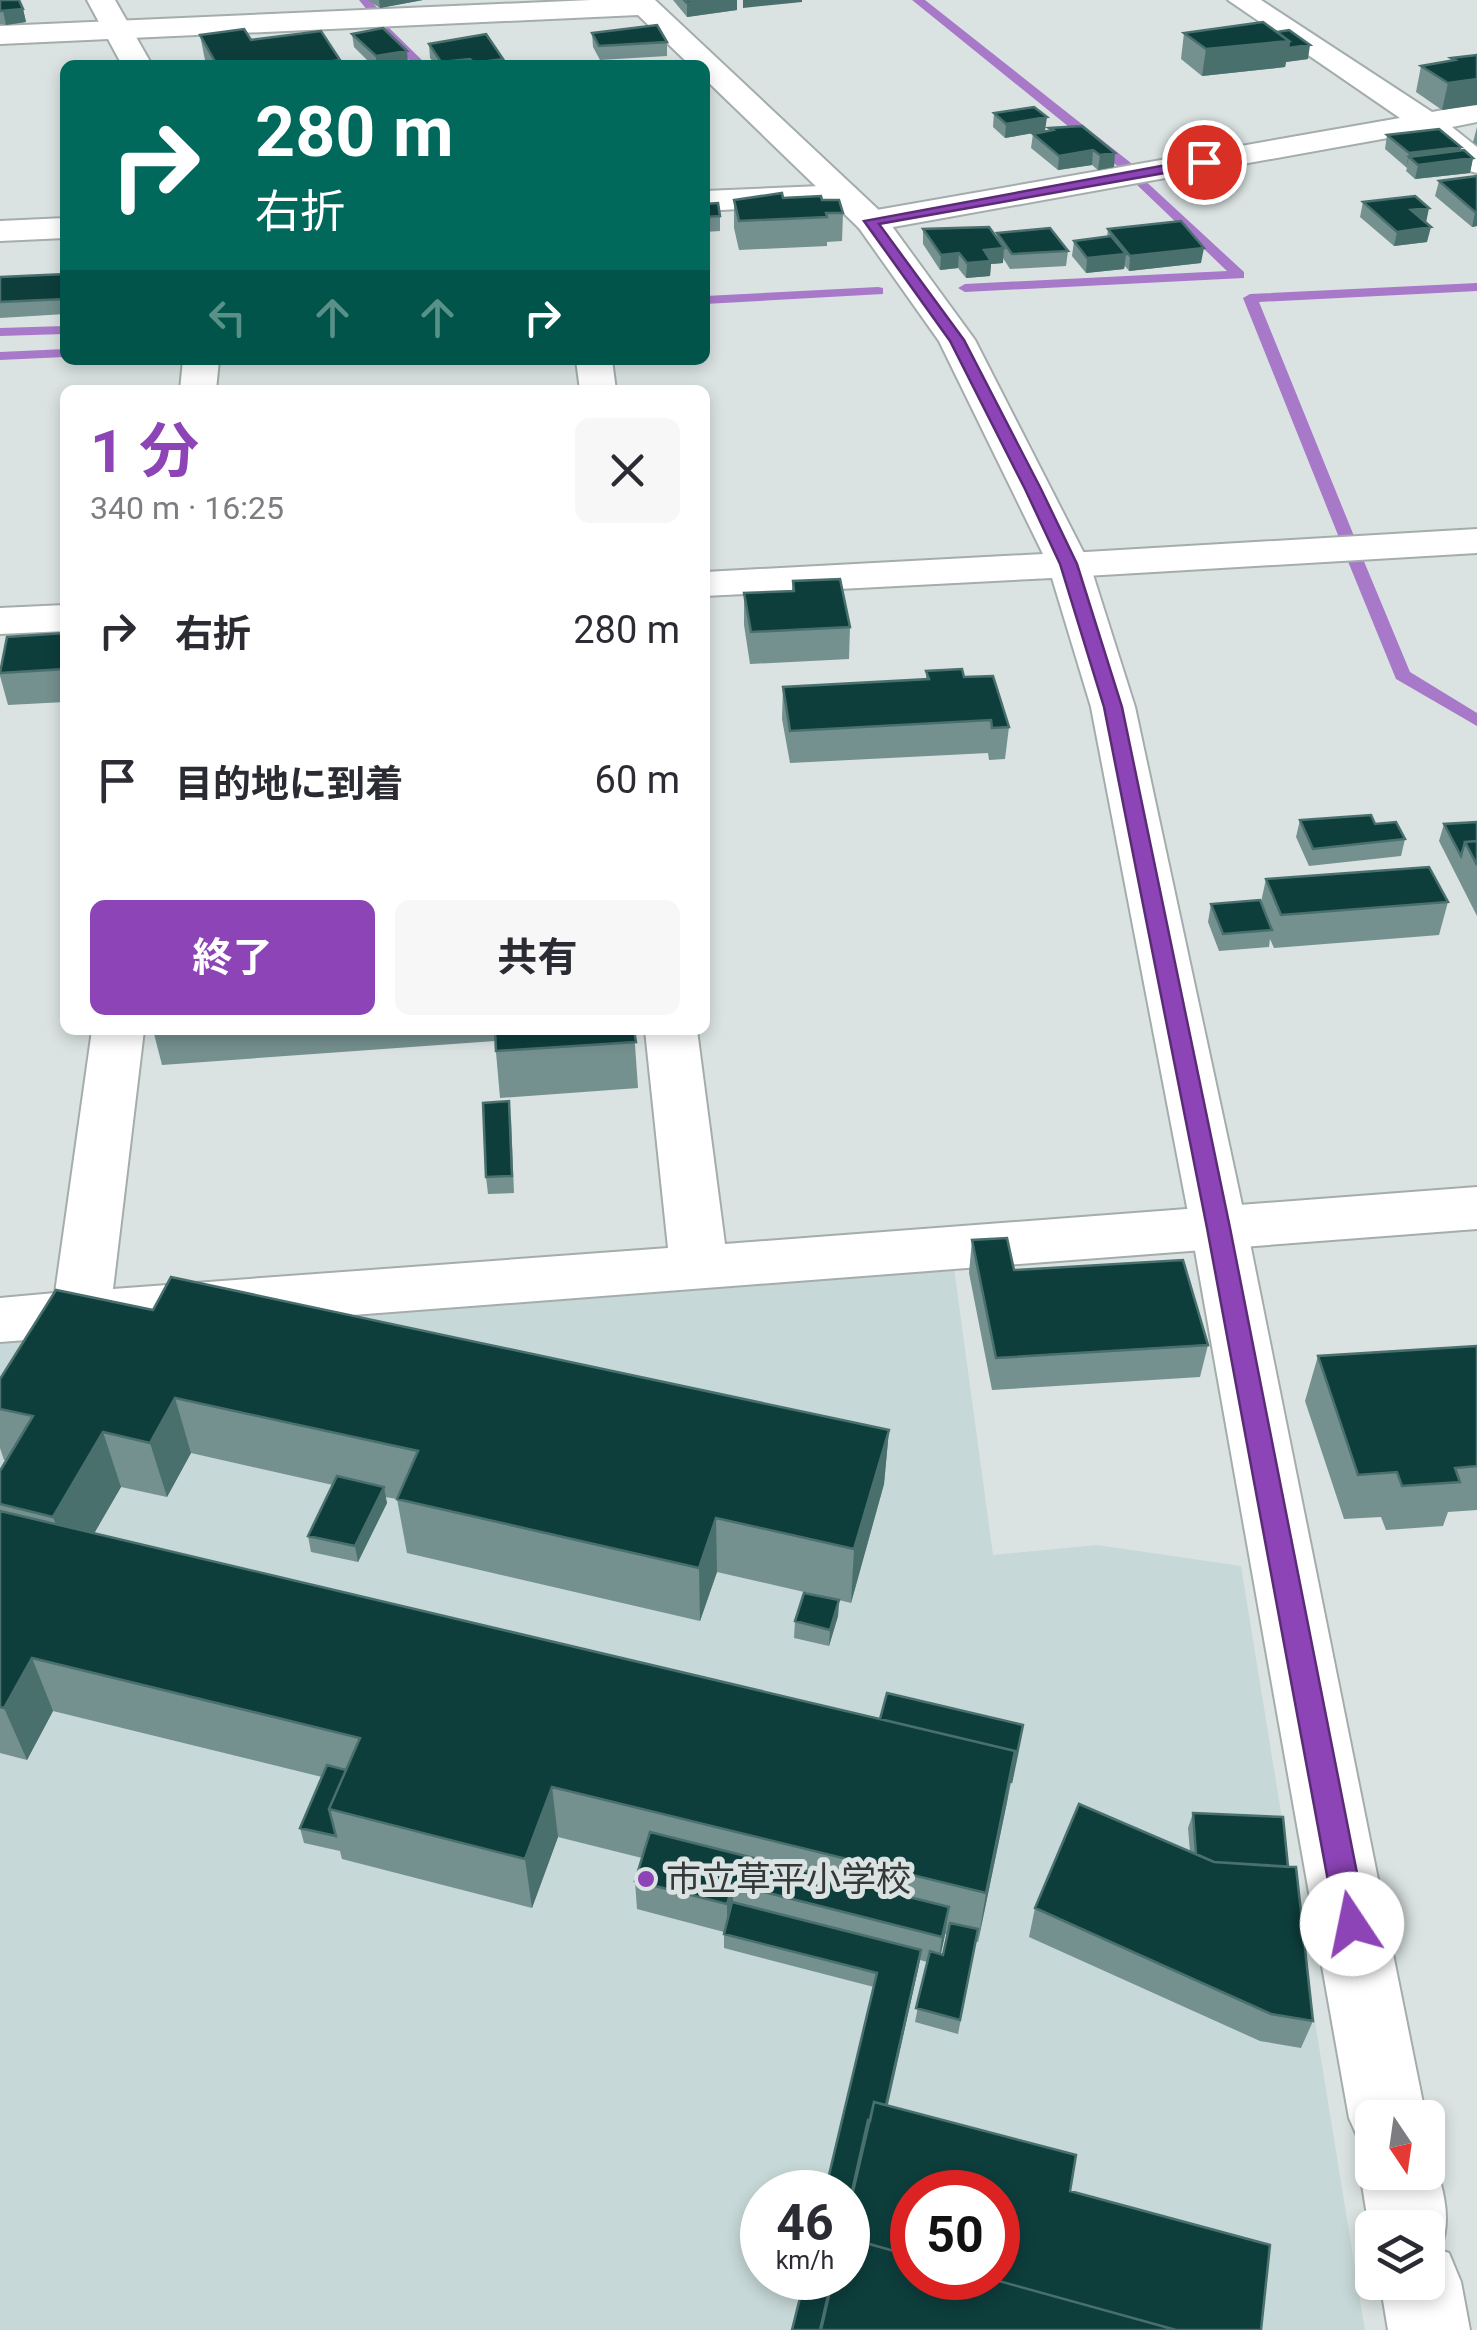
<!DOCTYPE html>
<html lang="ja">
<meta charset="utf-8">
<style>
:root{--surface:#fff;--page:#f7f7f7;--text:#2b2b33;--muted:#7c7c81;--accent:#8c44b6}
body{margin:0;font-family:Roboto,"Noto Sans JP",sans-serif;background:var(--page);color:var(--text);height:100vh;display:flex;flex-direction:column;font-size:38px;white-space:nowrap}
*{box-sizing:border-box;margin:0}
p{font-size:32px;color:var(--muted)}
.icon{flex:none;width:55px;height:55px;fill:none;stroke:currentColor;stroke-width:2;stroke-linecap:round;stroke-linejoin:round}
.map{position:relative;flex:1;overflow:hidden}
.side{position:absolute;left:60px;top:385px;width:650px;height:650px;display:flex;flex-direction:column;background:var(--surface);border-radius:15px;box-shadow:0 5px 15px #0003}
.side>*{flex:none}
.guide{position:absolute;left:60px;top:60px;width:650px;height:305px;border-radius:15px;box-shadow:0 5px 15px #0003;background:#00695c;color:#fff;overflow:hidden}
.needle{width:65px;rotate:167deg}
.controls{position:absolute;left:1355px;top:2100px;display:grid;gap:20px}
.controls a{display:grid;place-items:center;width:90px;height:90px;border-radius:15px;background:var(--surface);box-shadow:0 5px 15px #0003;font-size:50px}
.speed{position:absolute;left:740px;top:2170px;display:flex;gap:20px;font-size:50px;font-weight:700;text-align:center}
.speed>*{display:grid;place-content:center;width:130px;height:130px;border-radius:50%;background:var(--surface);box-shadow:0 5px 15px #0003;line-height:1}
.speed small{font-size:25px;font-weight:400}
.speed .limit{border:15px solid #d22;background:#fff;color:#111}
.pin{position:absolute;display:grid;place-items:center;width:85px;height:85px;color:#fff;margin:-42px;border:5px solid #fff;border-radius:50%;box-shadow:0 2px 10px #0007}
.me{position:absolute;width:110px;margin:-55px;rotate:349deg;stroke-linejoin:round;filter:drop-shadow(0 0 8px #0008)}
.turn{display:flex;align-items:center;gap:35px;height:210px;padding:0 30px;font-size:45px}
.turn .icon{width:130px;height:130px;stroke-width:2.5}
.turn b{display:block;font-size:70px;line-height:85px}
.lanes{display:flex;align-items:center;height:95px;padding:0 30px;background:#0003;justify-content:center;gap:50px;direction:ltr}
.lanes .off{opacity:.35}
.round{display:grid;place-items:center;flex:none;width:105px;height:105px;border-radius:15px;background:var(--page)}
.headline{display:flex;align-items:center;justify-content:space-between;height:170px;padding:0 30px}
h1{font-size:60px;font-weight:700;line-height:75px;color:var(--accent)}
.cta{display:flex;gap:20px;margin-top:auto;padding:20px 30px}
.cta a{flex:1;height:115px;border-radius:15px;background:var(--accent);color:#fff;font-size:40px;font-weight:700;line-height:115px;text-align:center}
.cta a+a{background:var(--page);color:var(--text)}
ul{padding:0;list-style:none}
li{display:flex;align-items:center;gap:30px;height:150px;padding:0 30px}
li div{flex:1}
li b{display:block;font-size:38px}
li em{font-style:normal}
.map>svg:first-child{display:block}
</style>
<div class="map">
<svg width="1477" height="2330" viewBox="0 0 1477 2330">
<rect width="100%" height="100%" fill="#dae3e2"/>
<!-- built -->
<path fill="#c6d8d7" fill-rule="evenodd" d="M 954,1268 L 993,1555 L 1097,1545 L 1241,1566 L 1365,2330 L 0,2330 L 0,1340 ZM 762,2192 L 848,2192 L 848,2278 L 762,2278 ZM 912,2192 L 998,2192 L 998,2278 L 912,2278 Z"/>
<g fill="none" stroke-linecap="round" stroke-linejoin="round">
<!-- stream -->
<path fill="#a879c9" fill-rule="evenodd" d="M 359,0 L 371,0 L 378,9 L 368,11 Z
M 912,0 L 925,0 L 1131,163 L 1131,169 L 1121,169 Z
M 376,23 L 384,23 L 427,65 L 414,65 L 376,27 Z
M 1140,176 L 1244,272 L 1244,278 L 965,292 L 958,288 L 965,284 L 1227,271 L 1135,183 L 1135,177 Z
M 1477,283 L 1477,291 L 1259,302 L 1354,536 L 1346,541 L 1340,540 L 1243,298 L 1250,294 Z
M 878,287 L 883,288 L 883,294 L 705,304 L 705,296 Z
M 65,326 L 65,334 L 0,336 L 0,328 Z
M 65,349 L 65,357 L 0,360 L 0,352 Z
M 1355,554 L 1363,559 L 1410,672 L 1477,713 L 1477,726 L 1396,679 L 1347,559 Z"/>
<!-- street casing -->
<g stroke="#a4acac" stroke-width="4">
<path id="street" d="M 87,0 L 115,0 L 152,65 L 122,65 Z
M 1228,0 L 1261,0 L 1432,112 L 1477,104 L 1477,122 L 1452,127 L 1477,147 L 1477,173 L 1466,170 L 1421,132 L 871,231 L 859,228 L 854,221 L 859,214 L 871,211 L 1400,118 Z
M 844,185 L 855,188 L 860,195 L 855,202 L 705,211 L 705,191 Z
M 65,218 L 65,238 L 0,241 L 0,221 Z
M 183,360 L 219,360 L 216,390 L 180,390 Z
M 576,360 L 612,360 L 616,390 L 580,390 Z
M 1477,529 L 1477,553 L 1069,577 L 1054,574 L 1048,565 L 1054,556 L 1069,553 Z
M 92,1030 L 144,1030 L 113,1289 L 668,1248 L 645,1030 L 697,1030 L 725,1244 L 1477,1187 L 1477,1229 L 0,1342 L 0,1298 L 55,1293 Z"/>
</g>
<!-- secondary casing -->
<g stroke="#a4acac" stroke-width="4">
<path id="secondary" d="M 591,0 L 655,0 L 883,214 L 975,340 L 1090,565 L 1135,707 L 1247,1228 L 1426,2118 L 1372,2118 L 1372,2172 L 1428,2172 L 1428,2146 C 1441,2180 1454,2216 1440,2250 L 1449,2253 L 1461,2282 L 1470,2330 L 1388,2330 L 1380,2282 L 1428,2282 L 1428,2228 L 1372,2228 L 1372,2236 L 1369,2228 L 1360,2172 L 1369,2149 L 1361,2145 L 1349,2118 L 1191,1228 L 1091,707 L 1052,578 L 705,596 L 705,572 L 1043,554 L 939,341 L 859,228 L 705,79 L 705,65 L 690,65 L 638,15 L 0,44 L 0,26 Z
M 65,605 L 65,631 L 0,634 L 0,608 Z"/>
</g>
<!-- street -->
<use href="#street" fill="#fff" fill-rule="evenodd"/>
<!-- secondary -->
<use href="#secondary" fill="#fff" fill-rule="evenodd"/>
</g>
<!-- wall -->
<path fill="#74908f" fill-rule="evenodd" d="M 0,0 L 23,9 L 26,22 L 6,25 L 0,24 Z
M 368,0 L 423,0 L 380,8 Z
M 673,0 L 737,0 L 737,10 L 687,17 Z
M 592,33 L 667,42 L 667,56 L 600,60 L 593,47 Z
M 1184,33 L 1308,59 L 1286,62 L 1285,67 L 1202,76 L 1181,59 Z
M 352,34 L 407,51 L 408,65 L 372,65 L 354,47 Z
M 200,35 L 251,40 L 340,60 L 341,65 L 206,65 Z
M 429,44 L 503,59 L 504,65 L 435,65 L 430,58 Z
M 1477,55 L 1442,110 L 1416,92 L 1421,66 L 1451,61 L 1451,58 Z
M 994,113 L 1045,131 L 1005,138 L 993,127 Z
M 1477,127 L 1477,145 L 1473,142 Z
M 1049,128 L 1115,153 L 1114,167 L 1098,170 L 1092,165 L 1058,170 L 1031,148 L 1033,134 L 1049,131 Z
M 1387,135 L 1461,147 L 1460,151 L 1473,158 L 1470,173 L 1415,179 L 1406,171 L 1407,168 L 1385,149 Z
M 1477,176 L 1477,226 L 1472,227 L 1435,196 L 1439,181 Z
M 783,198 L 822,200 L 843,213 L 842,241 L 827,242 L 827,246 L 739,250 L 734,228 L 734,200 Z
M 1363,202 L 1426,223 L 1427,242 L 1394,246 L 1360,217 Z
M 705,204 L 720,216 L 720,231 L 705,232 Z
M 923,229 L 996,238 L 997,233 L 1068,251 L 1066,266 L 1010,269 L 1003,258 L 1003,263 L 991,264 L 990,276 L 966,278 L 958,268 L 940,270 L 923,244 Z
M 1108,229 L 1201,263 L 1129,271 L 1125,266 L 1124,269 L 1086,273 L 1072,256 L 1074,241 L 1107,237 Z
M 65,274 L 65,314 L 0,318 L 0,277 Z
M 512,360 L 561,360 L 561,362 L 512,364 Z
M 793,581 L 850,627 L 849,659 L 750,664 L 744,625 L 744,593 L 792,591 Z
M 65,633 L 65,702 L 8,705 L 0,676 L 0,669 Z
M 926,671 L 964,677 L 1009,727 L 1005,759 L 989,760 L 988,753 L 790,763 L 782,719 L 783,687 L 926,679 Z
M 1300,820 L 1375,824 L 1405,839 L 1401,856 L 1309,866 L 1296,837 Z
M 1477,822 L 1477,916 L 1439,841 L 1444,824 Z
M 1266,879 L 1448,902 L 1439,935 L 1274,948 L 1270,939 L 1269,947 L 1219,951 L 1208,922 L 1211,904 L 1261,902 Z
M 153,1030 L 634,1030 L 638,1088 L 500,1098 L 495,1041 L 162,1065 Z
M 511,1118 L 514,1193 L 488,1194 L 486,1177 Z
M 972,1240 L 1014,1270 L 1208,1345 L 1200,1377 L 992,1390 L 969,1273 Z
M 153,1310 L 889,1430 L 884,1484 L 851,1603 L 839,1600 L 838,1616 L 829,1646 L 794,1638 L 795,1621 L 839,1600 L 717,1572 L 700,1621 L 407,1553 L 397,1499 L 385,1497 L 387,1503 L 358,1562 L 311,1552 L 308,1536 L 333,1485 L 191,1453 L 167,1497 L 121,1487 L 94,1533 L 880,1719 L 1023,1725 L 978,1942 L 976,1942 L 958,2034 L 915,2022 L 927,1962 L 920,1960 L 888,2105 L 792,2330 L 874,1987 L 724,1948 L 724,1932 L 637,1909 L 635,1881 L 642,1858 L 558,1837 L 532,1908 L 342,1859 L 340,1851 L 304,1843 L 300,1828 L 322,1777 L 53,1711 L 27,1760 L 0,1753 L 0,1471 L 6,1460 L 4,1460 L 0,1448 L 0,1379 ZM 945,1934 L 948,1935 L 943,1955 L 941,1954 Z
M 1477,1346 L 1477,1510 L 1448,1512 L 1443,1526 L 1386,1530 L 1381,1517 L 1344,1519 L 1305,1401 L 1318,1356 Z
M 1193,1813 L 1288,1867 L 1313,2021 L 1301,2048 L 1260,2041 L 1029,1937 L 1035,1908 L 1190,1852 L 1188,1828 Z"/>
<!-- shaded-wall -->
<path fill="#4a706e" d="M 379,0 L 423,0 L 380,8 Z
M 714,0 L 737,0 L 737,10 L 687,17 L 687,3 Z
M 743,0 L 802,0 L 802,2 L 743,8 Z
M 23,9 L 26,22 L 6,25 L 3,11 Z
M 1289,41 L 1310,45 L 1308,59 L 1286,62 L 1285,67 L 1202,76 L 1206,49 Z
M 407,51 L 408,65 L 376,65 L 376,56 Z
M 470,59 L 471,65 L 442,65 L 441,62 Z
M 503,59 L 504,65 L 474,65 L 474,63 Z
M 340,60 L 341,65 L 305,65 Z
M 1477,79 L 1477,105 L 1442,110 L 1448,83 Z
M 1047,117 L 1045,131 L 1005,138 L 1006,124 Z
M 1461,147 L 1458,160 L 1473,158 L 1470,173 L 1415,179 L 1418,165 L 1409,157 L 1406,168 L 1409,153 Z
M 1093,150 L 1092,165 L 1058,170 L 1059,156 Z
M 1115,153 L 1114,167 L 1098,170 L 1100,155 Z
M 1429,208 L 1426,223 L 1411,210 Z
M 1475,212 L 1477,212 L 1477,226 L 1472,227 Z
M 1431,227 L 1427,242 L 1394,246 L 1397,232 Z
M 1004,248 L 1003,263 L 991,264 L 990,276 L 966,278 L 967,263 L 984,250 Z
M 1204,248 L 1201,263 L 1129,271 L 1130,256 Z
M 959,253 L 958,268 L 940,270 L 941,255 Z
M 1126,254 L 1124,269 L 1086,273 L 1087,258 Z
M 175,1398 L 191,1453 L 167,1497 L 150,1443 Z
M 889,1430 L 884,1484 L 851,1603 L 854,1549 Z
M 103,1432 L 121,1487 L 73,1570 L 53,1517 Z
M 384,1487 L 387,1503 L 358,1562 L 355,1546 Z
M 716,1518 L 717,1572 L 700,1621 L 699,1568 Z
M 839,1600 L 838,1616 L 829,1646 L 830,1630 Z
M 32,1658 L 53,1711 L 27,1760 L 4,1708 Z
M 1015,1751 L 1007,1802 L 978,1942 L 986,1893 Z
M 552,1787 L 558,1837 L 532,1908 L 525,1859 Z
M 733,1884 L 733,1913 L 727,1932 L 727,1904 Z
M 949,1907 L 945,1935 L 938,1965 L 942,1937 Z
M 921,1950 L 919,1965 L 880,2138 L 882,2124 Z"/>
<!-- building -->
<path fill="#0d3e3c" stroke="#4a706e" stroke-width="2.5" d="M 0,0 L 19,0 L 23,9 L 0,11 Z
M 684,0 L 714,0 L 687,3 Z
M 1263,22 L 1289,41 L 1206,49 L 1184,33 Z
M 657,25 L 667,42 L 599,46 L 592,33 Z
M 383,28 L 407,51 L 376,56 L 352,34 Z
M 244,29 L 251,40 L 321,31 L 340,60 L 305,65 L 217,65 L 200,35 Z
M 1289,30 L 1310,45 L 1288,48 L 1289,41 L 1277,32 Z
M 486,34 L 503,59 L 474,63 L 470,59 L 441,62 L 429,44 Z
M 1477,55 L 1477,79 L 1448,83 L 1421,66 L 1455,60 L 1451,58 Z
M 1034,107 L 1047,117 L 1006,124 L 994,113 Z
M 1082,126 L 1115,153 L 1100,155 L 1093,150 L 1059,156 L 1033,134 L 1053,130 L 1049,128 Z
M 1439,129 L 1461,147 L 1409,153 L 1387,135 Z
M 1464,150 L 1473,158 L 1418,165 L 1409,157 Z
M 1477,176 L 1477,212 L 1475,212 L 1439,181 Z
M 782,193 L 783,198 L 821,196 L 822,200 L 839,200 L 843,213 L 826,213 L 827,217 L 739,221 L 734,200 Z
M 1415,196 L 1429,208 L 1411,210 L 1431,227 L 1397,232 L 1363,202 Z
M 718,203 L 720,216 L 705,217 L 705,204 Z
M 1181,221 L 1204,248 L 1130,256 L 1108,229 Z
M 989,227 L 1004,248 L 984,250 L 991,261 L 967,263 L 959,253 L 941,255 L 923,229 Z
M 1050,228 L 1068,251 L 1012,254 L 997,233 Z
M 1111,236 L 1126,254 L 1087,258 L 1074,241 Z
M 65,274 L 65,299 L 0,302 L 0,277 Z
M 840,579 L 850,627 L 751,632 L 744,593 L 794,591 L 793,581 Z
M 65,633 L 65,669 L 0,673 L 7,637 Z
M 962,669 L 964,677 L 993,676 L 1009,727 L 992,728 L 991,720 L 790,731 L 783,687 L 929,679 L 926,671 Z
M 1371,815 L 1375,824 L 1396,822 L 1405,839 L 1313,849 L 1300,820 Z
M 1477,822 L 1477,841 L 1465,842 L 1461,856 L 1444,824 Z
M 1477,841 L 1477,865 L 1465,842 Z
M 1429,867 L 1448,902 L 1281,915 L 1266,879 Z
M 1260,900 L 1272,930 L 1223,934 L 1211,904 Z
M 495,1030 L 634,1030 L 636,1042 L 496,1051 Z
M 509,1101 L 512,1176 L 486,1177 L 483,1103 Z
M 1007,1238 L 1014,1270 L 1183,1260 L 1208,1345 L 996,1358 L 972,1240 Z
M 171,1277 L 889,1430 L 854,1549 L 716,1518 L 699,1568 L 397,1499 L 418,1451 L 175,1398 L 150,1443 L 103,1432 L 53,1517 L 0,1504 L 0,1471 L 33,1416 L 0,1409 L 0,1379 L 56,1290 L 153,1310 Z
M 1477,1346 L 1477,1466 L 1455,1468 L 1460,1482 L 1402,1486 L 1397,1472 L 1358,1475 L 1318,1356 Z
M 337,1476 L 384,1487 L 355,1546 L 308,1536 Z
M 0,1511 L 1015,1751 L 986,1893 L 552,1787 L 525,1859 L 329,1809 L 360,1738 L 32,1658 L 4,1708 L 0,1707 Z
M 804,1593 L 839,1600 L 830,1630 L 795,1621 Z
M 887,1693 L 1023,1725 L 1011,1783 L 1015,1751 L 880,1719 Z
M 327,1765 L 346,1770 L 329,1809 L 336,1836 L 300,1828 Z
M 1079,1804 L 1214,1862 L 1296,1867 L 1313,2021 L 1271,2014 L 1035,1908 Z
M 1193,1813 L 1283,1817 L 1288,1867 L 1214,1862 L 1196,1854 Z
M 650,1832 L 949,1907 L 942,1937 L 733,1884 L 727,1904 L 635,1881 Z
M 732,1902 L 921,1950 L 886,2105 L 874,2102 L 870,2121 L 868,2120 L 848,2209 L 848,2192 L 825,2192 L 877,1973 L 724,1934 Z
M 950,1923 L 978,1929 L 960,2020 L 916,2008 L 930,1951 L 943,1955 Z
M 874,2102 L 1076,2155 L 1070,2191 L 1270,2245 L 1261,2330 L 1176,2330 L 988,2278 L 998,2278 L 998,2192 L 912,2192 L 912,2256 L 848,2238 L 848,2213 Z
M 848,2238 L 912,2256 L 912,2278 L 988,2278 L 1176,2330 L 821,2330 L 833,2278 L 848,2278 Z
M 805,2278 L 832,2278 L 820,2330 L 792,2330 Z"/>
<!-- route -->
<path fill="#8c44b6" stroke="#5b2c76" stroke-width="2.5" d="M 1204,158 L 1211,162 L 1209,165 L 879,224 L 964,340 L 1041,489 L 1077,564 L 1122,707 L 1230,1228 L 1367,1924 L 1362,1934 L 1352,1938 L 1341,1934 L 1336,1924 L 1207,1228 L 1104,707 L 1060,564 L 1025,489 L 950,341 L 864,221 Z"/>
<!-- markers -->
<circle fill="#8c44b6" stroke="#dae3e2" stroke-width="4" cx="646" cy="1879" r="10"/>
<g text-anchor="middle" stroke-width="10" stroke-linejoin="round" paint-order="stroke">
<!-- near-poi labels -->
<g font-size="35" fill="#353838" stroke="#dae3e2" text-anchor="start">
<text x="666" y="1891">市立草平小学校</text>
</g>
</g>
</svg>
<div class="controls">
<a><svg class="needle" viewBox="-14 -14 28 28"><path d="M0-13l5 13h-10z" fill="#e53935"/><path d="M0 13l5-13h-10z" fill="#7c7c81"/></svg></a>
<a><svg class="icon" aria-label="layers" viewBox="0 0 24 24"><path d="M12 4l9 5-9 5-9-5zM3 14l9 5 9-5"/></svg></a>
</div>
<div class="speed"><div>46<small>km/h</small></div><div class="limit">50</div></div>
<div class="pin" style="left:1204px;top:162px;background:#d93025"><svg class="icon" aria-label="arrive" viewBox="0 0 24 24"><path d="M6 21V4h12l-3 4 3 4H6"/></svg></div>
<svg class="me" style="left:1352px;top:1924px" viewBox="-20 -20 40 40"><circle r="19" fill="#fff"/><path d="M0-13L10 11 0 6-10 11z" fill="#8c44b6"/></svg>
<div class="guide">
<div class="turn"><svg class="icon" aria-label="right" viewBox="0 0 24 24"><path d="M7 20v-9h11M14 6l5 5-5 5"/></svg><div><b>280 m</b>右折</div></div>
<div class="lanes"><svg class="icon off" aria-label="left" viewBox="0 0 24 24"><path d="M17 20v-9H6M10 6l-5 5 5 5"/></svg><svg class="icon off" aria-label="ahead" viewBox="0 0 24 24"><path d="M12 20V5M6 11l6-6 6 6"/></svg><svg class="icon off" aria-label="ahead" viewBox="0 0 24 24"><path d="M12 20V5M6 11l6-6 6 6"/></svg><svg class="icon" aria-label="right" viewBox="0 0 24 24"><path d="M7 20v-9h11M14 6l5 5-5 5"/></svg></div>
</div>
<section class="side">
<div class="headline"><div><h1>1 分</h1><p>340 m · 16:25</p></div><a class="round"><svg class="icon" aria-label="close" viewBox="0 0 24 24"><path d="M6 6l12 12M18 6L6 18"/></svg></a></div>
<ul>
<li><svg class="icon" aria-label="right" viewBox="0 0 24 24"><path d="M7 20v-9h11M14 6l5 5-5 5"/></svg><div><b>右折</b></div><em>280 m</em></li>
<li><svg class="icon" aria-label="arrive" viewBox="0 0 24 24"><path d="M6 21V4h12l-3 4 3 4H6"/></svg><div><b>目的地に到着</b></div><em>60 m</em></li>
</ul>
<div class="cta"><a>終了</a><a>共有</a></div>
</section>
</div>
